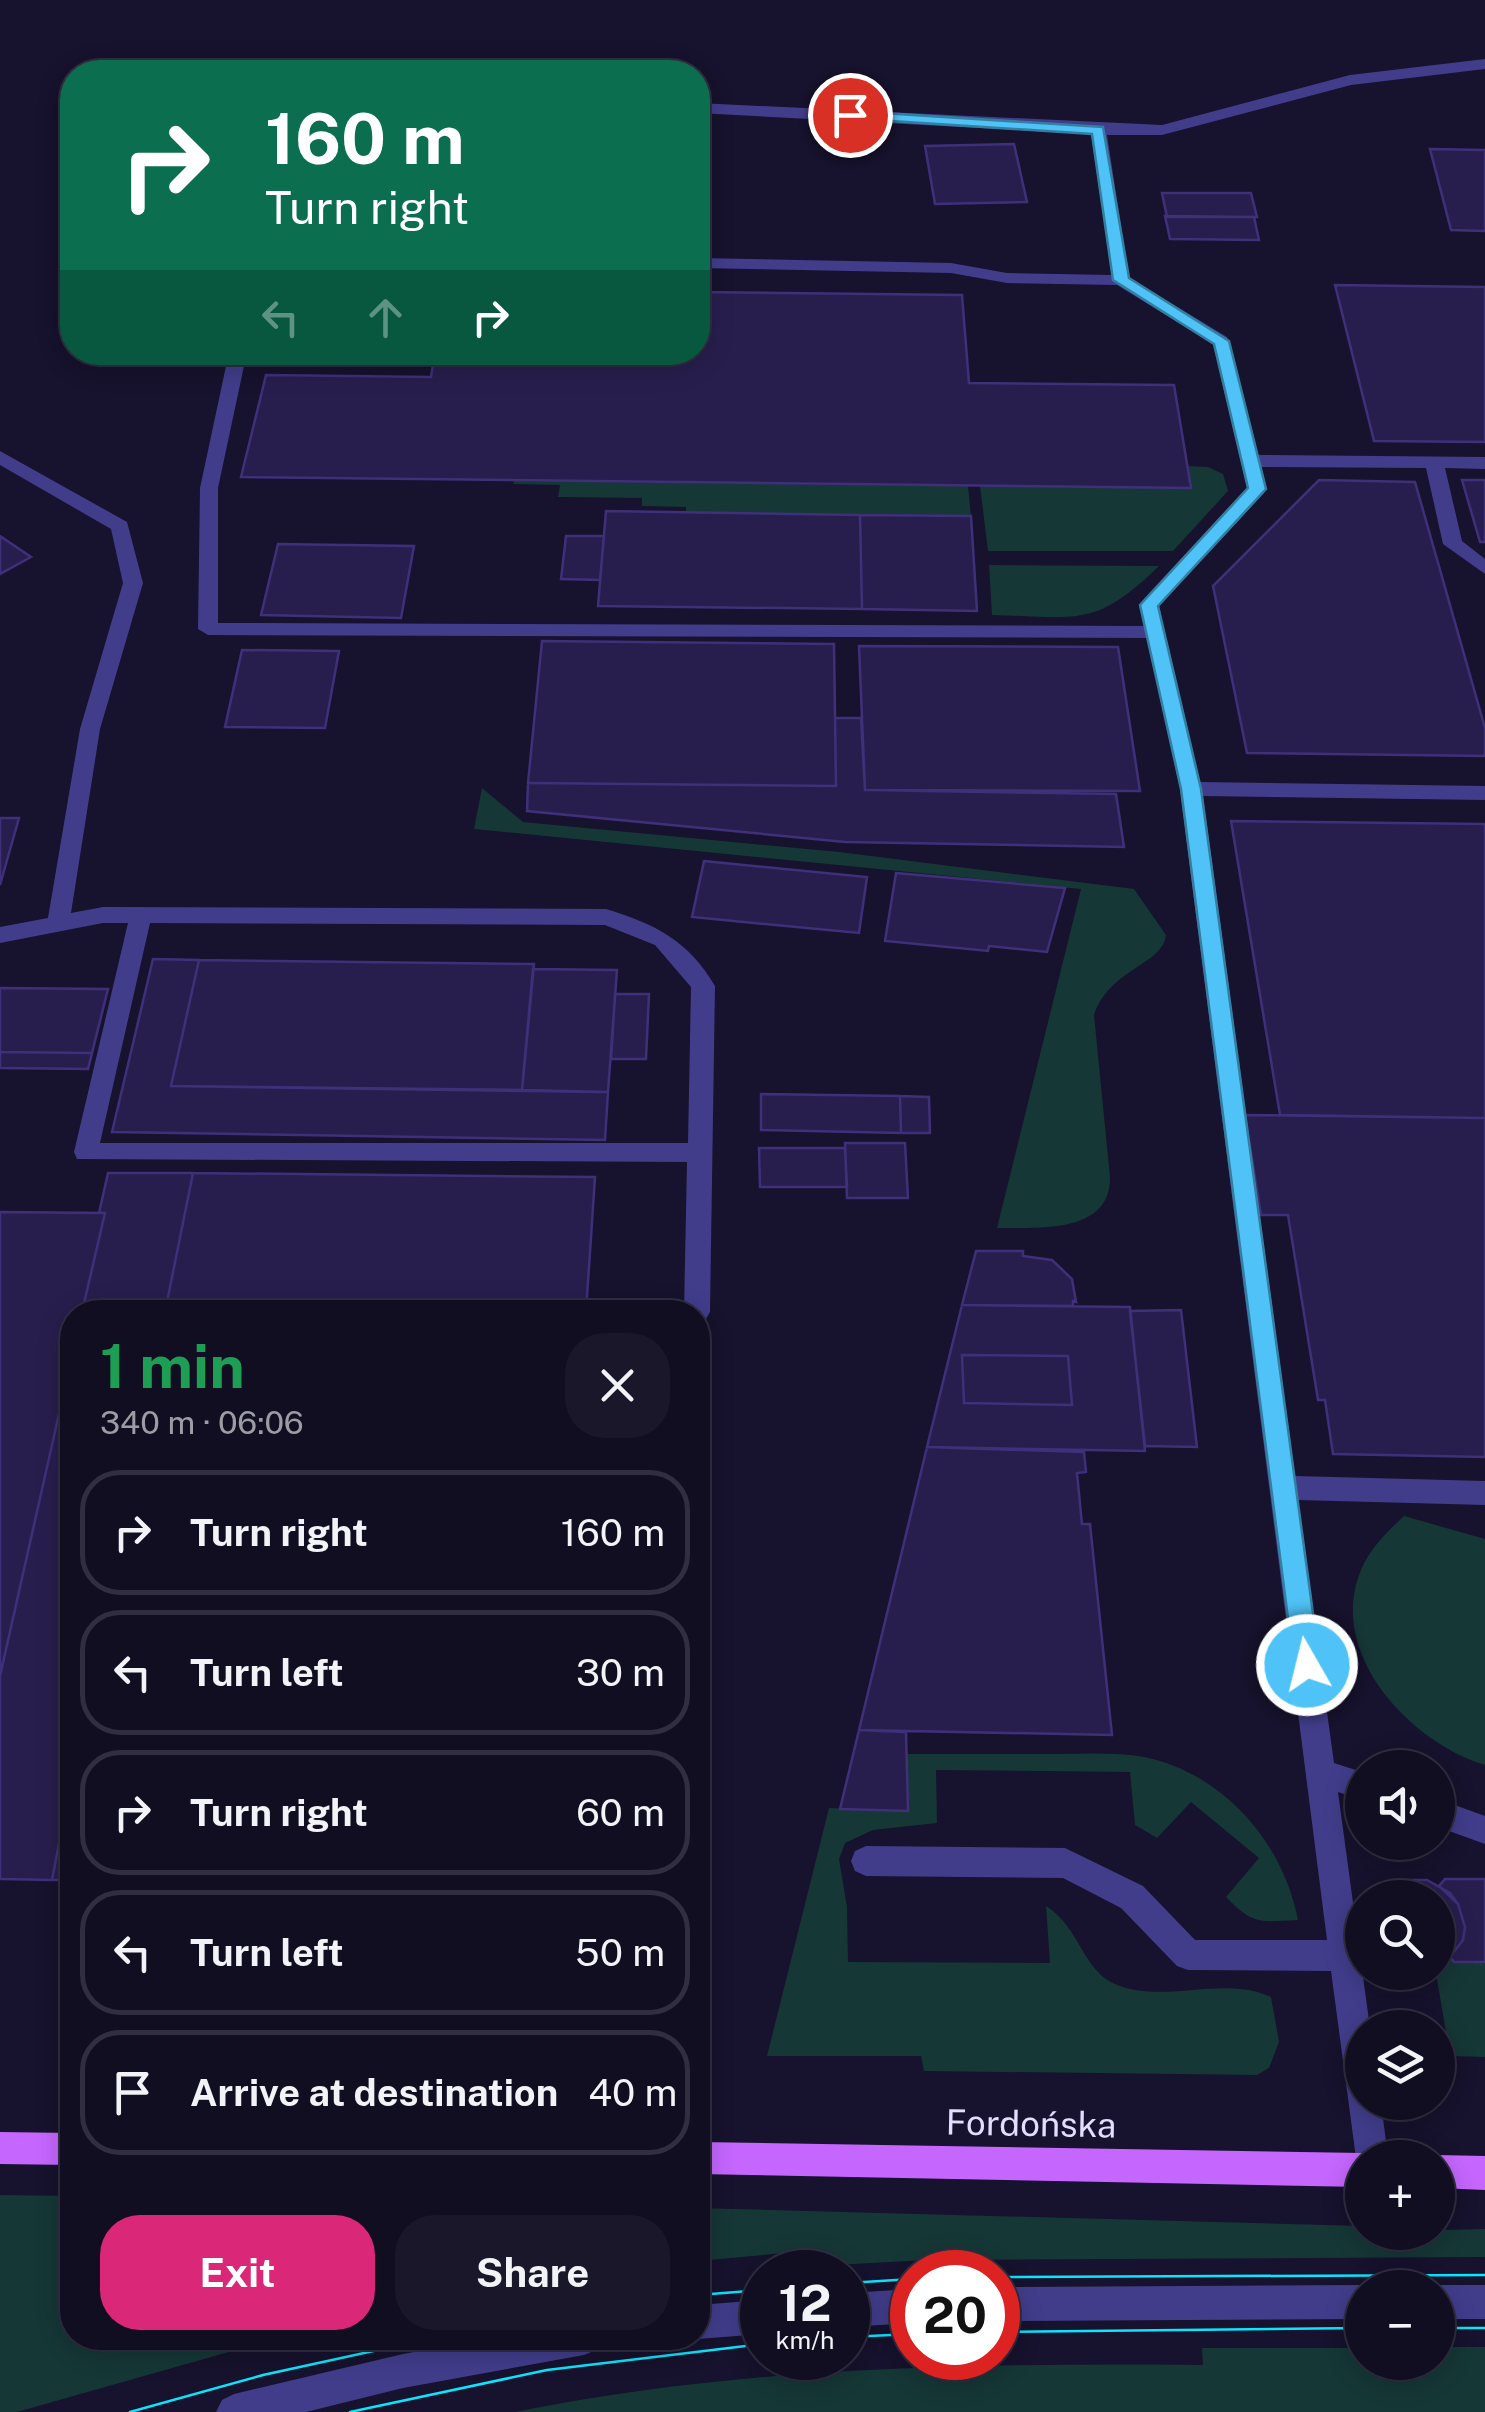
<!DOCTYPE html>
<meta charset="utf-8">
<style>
:root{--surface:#110e22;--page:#1a172a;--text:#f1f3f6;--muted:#9c9ca5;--line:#302e40;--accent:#db2777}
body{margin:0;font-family:"Public Sans",sans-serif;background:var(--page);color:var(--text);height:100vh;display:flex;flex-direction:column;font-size:38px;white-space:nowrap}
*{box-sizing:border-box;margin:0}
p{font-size:32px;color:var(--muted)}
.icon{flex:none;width:55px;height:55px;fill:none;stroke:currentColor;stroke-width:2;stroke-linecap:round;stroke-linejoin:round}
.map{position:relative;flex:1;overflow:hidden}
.details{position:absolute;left:60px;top:1300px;width:650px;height:1050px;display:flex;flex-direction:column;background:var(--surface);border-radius:40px;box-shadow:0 5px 25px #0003,0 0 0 2px var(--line)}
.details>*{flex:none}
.banner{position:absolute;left:60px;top:60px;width:650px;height:305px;border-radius:40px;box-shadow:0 5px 25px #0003,0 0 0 2px var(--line);background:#0b6e4f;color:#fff;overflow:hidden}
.tools{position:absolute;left:1345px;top:1750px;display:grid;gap:20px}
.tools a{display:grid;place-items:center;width:110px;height:110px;border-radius:50%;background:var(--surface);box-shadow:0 5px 25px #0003,0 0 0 2px var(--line);font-size:50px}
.speed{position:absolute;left:740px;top:2250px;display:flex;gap:20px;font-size:50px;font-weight:700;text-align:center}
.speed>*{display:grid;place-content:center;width:130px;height:130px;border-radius:50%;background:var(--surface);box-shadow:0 5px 25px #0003,0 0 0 2px var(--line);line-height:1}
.speed small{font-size:25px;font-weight:400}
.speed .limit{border:15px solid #d22;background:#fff;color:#111}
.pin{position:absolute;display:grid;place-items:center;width:85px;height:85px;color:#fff;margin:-42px;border:5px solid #fff;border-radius:50%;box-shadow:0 2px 10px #0007}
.me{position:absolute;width:110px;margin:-55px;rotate:352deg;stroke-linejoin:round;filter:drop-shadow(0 0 8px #0008)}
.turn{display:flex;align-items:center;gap:35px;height:210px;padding:0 40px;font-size:45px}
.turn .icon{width:130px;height:130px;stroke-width:2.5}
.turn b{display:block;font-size:70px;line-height:85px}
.lanes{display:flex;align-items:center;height:95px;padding:0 40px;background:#0003;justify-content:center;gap:50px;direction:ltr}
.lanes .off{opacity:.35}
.round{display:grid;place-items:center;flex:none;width:105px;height:105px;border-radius:40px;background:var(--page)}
.head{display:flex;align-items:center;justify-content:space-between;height:170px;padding:0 40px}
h1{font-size:60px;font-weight:700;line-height:75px;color:#1e9e55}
.primary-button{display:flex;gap:20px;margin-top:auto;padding:20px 40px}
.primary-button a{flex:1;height:115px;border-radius:40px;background:var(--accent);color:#fff;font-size:40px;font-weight:700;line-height:115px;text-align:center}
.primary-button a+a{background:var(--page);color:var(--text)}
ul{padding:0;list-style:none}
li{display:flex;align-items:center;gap:30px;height:125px;margin:0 20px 15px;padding:0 20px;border:5px solid var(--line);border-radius:40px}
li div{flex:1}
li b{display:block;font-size:38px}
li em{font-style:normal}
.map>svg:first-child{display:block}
</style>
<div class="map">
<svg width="1485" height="2412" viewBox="0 0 1485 2412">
<rect width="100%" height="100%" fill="#17122d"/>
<!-- green -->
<path fill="#153736" d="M 1187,466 L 1208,467 L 1223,474 L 1228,491 L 1173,551 L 988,551 L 980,486 L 1190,488 Z
M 514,481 L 968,486 L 971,516 L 686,513 L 686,507 L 642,506 L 642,498 L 558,497 L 560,485 L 513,484 Z
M 989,565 L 1159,566 C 1095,629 1076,617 992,615 Z
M 482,788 L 523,822 L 839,852 L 1134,889 L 1166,935 C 1163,965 1110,968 1094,1015 L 1110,1177 C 1111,1235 1036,1227 997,1228 L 1081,889 L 474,829 Z
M 1404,1516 L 1485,1539 L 1485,1765 C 1411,1743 1326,1654 1361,1570 C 1370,1548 1387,1532 1404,1516 Z
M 906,1754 C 958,1754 1009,1754 1060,1754 C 1087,1754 1117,1752 1144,1757 C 1223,1773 1283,1842 1298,1920 C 1260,1922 1253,1925 1226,1897 L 1259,1858 L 1191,1802 L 1157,1838 L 1135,1825 L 1130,1772 L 936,1770 L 937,1823 L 873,1830 L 845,1843 L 839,1859 L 847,1907 L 848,1962 L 1050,1963 L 1046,1906 C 1081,1928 1082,1971 1117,1985 C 1167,2004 1224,1975 1271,1997 L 1279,2042 L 1269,2068 L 1257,2075 L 924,2071 L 921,2056 L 767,2056 L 829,1808 L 908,1811 Z
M 1450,1957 L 1455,1962 L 1485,1962 L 1485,2057 L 1450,2056 L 1436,1973 L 1438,1962 Z
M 0,2195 L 72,2196 L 72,2338 L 278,2338 L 17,2412 L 0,2412 Z
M 698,2208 L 1362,2226 L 1362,2232 L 1485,2229 L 1485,2257 L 927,2260 L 797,2267 L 795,2252 L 698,2261 Z
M 1438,2347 L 1485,2347 L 1485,2412 L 515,2412 C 740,2366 973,2363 1203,2365 L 1202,2348 L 1362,2348 L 1362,2362 L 1438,2362 Z"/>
<!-- building -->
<path fill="#281e4e" stroke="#3f3079" stroke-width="2.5" d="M 1014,144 L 1027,202 L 935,204 L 925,146 Z
M 1430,149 L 1485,150 L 1485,231 L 1451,230 Z
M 1162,193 L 1251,193 L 1257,217 L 1167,217 Z
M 1165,216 L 1254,217 L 1259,240 L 1170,239 Z
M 1335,285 L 1485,287 L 1485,442 L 1374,441 Z
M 698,292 L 962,295 L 969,383 L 1174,385 L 1191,488 L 241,477 L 266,375 L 431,377 L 435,352 L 698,352 Z
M 1319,480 L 1415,482 L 1485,728 L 1485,756 L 1247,753 L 1213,586 Z
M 1462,480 L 1485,480 L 1485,542 L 1480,542 Z
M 606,511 L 860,515 L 862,609 L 598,606 Z
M 860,515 L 971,516 L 977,611 L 862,609 Z
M 0,536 L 31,557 L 0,574 Z
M 566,536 L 604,536 L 600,580 L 561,579 Z
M 278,544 L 414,546 L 401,618 L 261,615 Z
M 542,641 L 834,644 L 836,786 L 528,783 Z
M 859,646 L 1118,647 L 1140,791 L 865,790 Z
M 242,650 L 339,651 L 325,728 L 225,727 Z
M 835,718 L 861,718 L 865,790 L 1116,794 L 1124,847 L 845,842 L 527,811 L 528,783 L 836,786 Z
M 0,818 L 19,818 L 0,885 Z
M 1231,821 L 1485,824 L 1485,1118 L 1280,1115 Z
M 704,861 L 867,877 L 859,933 L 692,917 Z
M 896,873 L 1065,888 L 1047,952 L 989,946 L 988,951 L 885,941 Z
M 153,959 L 199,960 L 171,1086 L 608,1092 L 605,1140 L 112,1132 Z
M 199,960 L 534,964 L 522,1090 L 171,1086 Z
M 533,969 L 617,970 L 608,1092 L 522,1090 Z
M 0,988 L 108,989 L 92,1053 L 0,1052 Z
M 615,994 L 649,994 L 646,1059 L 611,1059 Z
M 0,1052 L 92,1053 L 88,1069 L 0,1068 Z
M 761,1094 L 900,1096 L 901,1133 L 761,1130 Z
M 900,1096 L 929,1097 L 930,1133 L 901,1133 Z
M 1245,1115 L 1485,1118 L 1485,1457 L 1333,1454 L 1325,1400 L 1318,1400 L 1288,1215 L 1261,1215 Z
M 845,1143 L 905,1143 L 908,1198 L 847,1198 Z
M 759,1148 L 845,1148 L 847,1187 L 760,1187 Z
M 108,1173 L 193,1173 L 165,1312 L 82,1312 L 105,1213 L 99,1213 Z
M 193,1173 L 595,1177 L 586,1312 L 165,1312 Z
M 0,1212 L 105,1213 L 82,1312 L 72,1312 L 72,1356 L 0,1676 Z
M 976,1251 L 1023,1251 L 1023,1256 L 1052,1260 L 1072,1279 L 1076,1302 L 1073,1301 L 1073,1306 L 962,1305 Z
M 962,1305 L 1130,1307 L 1145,1451 L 927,1447 Z
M 1181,1310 L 1197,1447 L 1145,1446 L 1130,1311 Z
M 962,1355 L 1068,1356 L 1072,1405 L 964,1403 Z
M 72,1356 L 72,1777 L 52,1880 L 0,1879 L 0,1676 Z
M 927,1447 L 1084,1452 L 1086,1472 L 1077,1473 L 1082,1524 L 1090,1524 L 1112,1735 L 859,1730 Z
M 859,1730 L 906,1732 L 908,1811 L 840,1809 Z
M 72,1777 L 72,1880 L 52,1880 Z
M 1445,1879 L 1485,1879 L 1485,1962 L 1454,1962 L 1450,1957 L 1463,1940 L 1465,1927 L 1458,1904 L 1439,1886 Z
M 1403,1880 L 1427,1880 L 1450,1893 L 1458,1904 L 1465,1927 L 1463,1940 L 1450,1957 L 1438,1962 L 1438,1898 L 1380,1898 L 1392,1883 Z"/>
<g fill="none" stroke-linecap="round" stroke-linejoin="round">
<!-- minor -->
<path fill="#413d8b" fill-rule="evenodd" d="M 1485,59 L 1485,69 L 1351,85 L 1162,135 L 1107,135 L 1129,278 L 1227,337 L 1258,455 L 1485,457 L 1485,469 L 1445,468 L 1462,541 L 1485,559 L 1485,574 L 1443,544 L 1426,468 L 1261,467 L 1266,489 L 1264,493 L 1159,606 L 1200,782 L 1485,786 L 1485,800 L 1203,796 L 1295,1476 L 1485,1481 L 1485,1505 L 1298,1500 L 1334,1763 L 1362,1772 L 1362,1800 L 1338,1792 L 1370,2028 L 1362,2028 L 1362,2102 L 1381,2102 L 1388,2158 L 1362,2158 L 1362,2171 L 1356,2158 L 1331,1971 L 1188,1970 L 1177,1966 L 1121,1908 L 1063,1878 L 866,1876 L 855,1871 L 851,1861 L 855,1851 L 866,1846 L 1065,1848 L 1143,1886 L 1195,1940 L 1327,1940 L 1180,789 L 1147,638 L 208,635 L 198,629 L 200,488 L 229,352 L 247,352 L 218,488 L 218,623 L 1144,626 L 1139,605 L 1142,601 L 1247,488 L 1213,344 L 1117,285 L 1007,283 L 951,273 L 698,268 L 698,258 L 951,263 L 1007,273 L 1112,275 L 1091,134 L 698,113 L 698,103 L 1162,125 L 1350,75 Z
M 0,451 L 127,522 L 143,583 L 100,729 L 71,913 L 103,907 L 606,909 C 655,924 688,940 715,986 L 710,1312 L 706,1319 L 698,1322 L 698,1312 L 684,1312 L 687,1162 L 77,1159 L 74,1152 L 128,923 L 103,923 L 0,943 L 0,927 L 48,918 L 80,729 L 123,583 L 111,529 L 0,465 ZM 150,923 L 605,925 L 655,945 L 691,987 L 688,1143 L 100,1143 Z
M 1438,1799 L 1485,1816 L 1485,1844 L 1438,1827 Z
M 1362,2285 L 1368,2288 L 1362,2288 L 1362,2319 L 998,2321 L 998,2287 Z
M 1438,2285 L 1485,2285 L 1485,2319 L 1438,2319 L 1438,2288 L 1432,2288 Z
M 912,2289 L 912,2323 L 848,2327 L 848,2293 Z
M 762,2300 L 762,2334 L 698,2339 L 694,2338 L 698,2338 L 698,2305 Z
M 492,2338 L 601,2338 L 596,2350 L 584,2355 L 403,2388 L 306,2412 L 216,2412 L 222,2400 L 234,2394 L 403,2354 Z"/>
<!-- major -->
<path fill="#c566fe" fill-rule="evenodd" d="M 0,2132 L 72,2133 L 72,2165 L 0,2164 Z
M 698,2142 L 1362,2153 L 1372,2158 L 1362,2158 L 1362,2187 L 698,2174 Z
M 1438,2155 L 1485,2156 L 1485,2190 L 1438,2188 L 1438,2158 L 1433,2158 Z"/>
<!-- tram -->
<path stroke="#0be5fd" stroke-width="2.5" d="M 998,2277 L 1485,2275
M 848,2283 L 912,2279
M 698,2295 L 762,2290
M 1438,2328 L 1485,2328
M 998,2332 L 1362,2328
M 848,2337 L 912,2334
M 130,2412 L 263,2375 L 433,2338
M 350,2412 L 547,2370 L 762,2344"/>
</g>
<!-- route -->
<path fill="#4fc3f7" stroke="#337fa1" stroke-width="2.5" d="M 850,111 L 1103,127 L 1129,278 L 1229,341 L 1266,489 L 1158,606 L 1201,789 L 1320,1665 L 1317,1674 L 1307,1677 L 1298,1674 L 1294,1665 L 1181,789 L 1140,605 L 1248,488 L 1214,344 L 1113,280 L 1092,134 L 845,118 L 843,115 Z"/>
<g text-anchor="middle" stroke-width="10" stroke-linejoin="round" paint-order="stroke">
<!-- near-street labels -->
<g font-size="35" fill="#e2deff" stroke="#17122d">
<text transform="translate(1031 2124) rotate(1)" y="12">Fordońska</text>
</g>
</g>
</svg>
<div class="tools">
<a><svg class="icon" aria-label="sound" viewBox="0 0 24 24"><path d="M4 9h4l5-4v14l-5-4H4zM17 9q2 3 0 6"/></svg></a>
<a><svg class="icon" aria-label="search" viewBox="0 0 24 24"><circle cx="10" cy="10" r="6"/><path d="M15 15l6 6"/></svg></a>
<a><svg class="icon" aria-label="layers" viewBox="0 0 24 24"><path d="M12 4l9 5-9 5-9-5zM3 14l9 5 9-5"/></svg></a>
<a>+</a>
<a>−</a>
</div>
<div class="speed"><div>12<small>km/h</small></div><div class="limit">20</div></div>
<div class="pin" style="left:850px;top:115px;background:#d93025"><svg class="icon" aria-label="arrive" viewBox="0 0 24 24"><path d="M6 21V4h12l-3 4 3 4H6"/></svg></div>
<svg class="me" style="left:1307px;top:1665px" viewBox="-20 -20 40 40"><circle r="17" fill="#4fc3f7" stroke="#fff" stroke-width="3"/><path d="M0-11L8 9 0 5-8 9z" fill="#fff"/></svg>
<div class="banner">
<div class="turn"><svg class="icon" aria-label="right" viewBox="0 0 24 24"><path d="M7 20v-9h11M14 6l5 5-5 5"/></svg><div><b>160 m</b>Turn right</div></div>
<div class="lanes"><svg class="icon off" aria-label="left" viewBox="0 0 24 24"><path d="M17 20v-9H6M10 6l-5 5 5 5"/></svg><svg class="icon off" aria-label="ahead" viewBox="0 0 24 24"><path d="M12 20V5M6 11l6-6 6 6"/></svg><svg class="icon" aria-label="right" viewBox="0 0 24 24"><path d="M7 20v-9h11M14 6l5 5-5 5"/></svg></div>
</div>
<section class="details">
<div class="head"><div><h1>1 min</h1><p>340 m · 06:06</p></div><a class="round"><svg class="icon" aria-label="close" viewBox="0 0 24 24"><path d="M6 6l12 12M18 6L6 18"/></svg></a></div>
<ul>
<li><svg class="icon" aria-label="right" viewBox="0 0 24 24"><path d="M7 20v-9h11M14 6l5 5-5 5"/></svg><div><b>Turn right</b></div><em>160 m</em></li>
<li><svg class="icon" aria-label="left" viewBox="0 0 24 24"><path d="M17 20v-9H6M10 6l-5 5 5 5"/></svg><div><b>Turn left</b></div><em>30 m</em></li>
<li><svg class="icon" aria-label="right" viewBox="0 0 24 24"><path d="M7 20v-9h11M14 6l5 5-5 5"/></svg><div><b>Turn right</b></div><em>60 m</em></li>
<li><svg class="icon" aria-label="left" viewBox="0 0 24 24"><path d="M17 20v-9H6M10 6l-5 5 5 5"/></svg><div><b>Turn left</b></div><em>50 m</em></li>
<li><svg class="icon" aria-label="arrive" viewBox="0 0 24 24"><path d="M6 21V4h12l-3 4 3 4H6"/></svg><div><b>Arrive at destination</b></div><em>40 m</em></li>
</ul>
<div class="primary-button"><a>Exit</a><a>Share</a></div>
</section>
</div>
